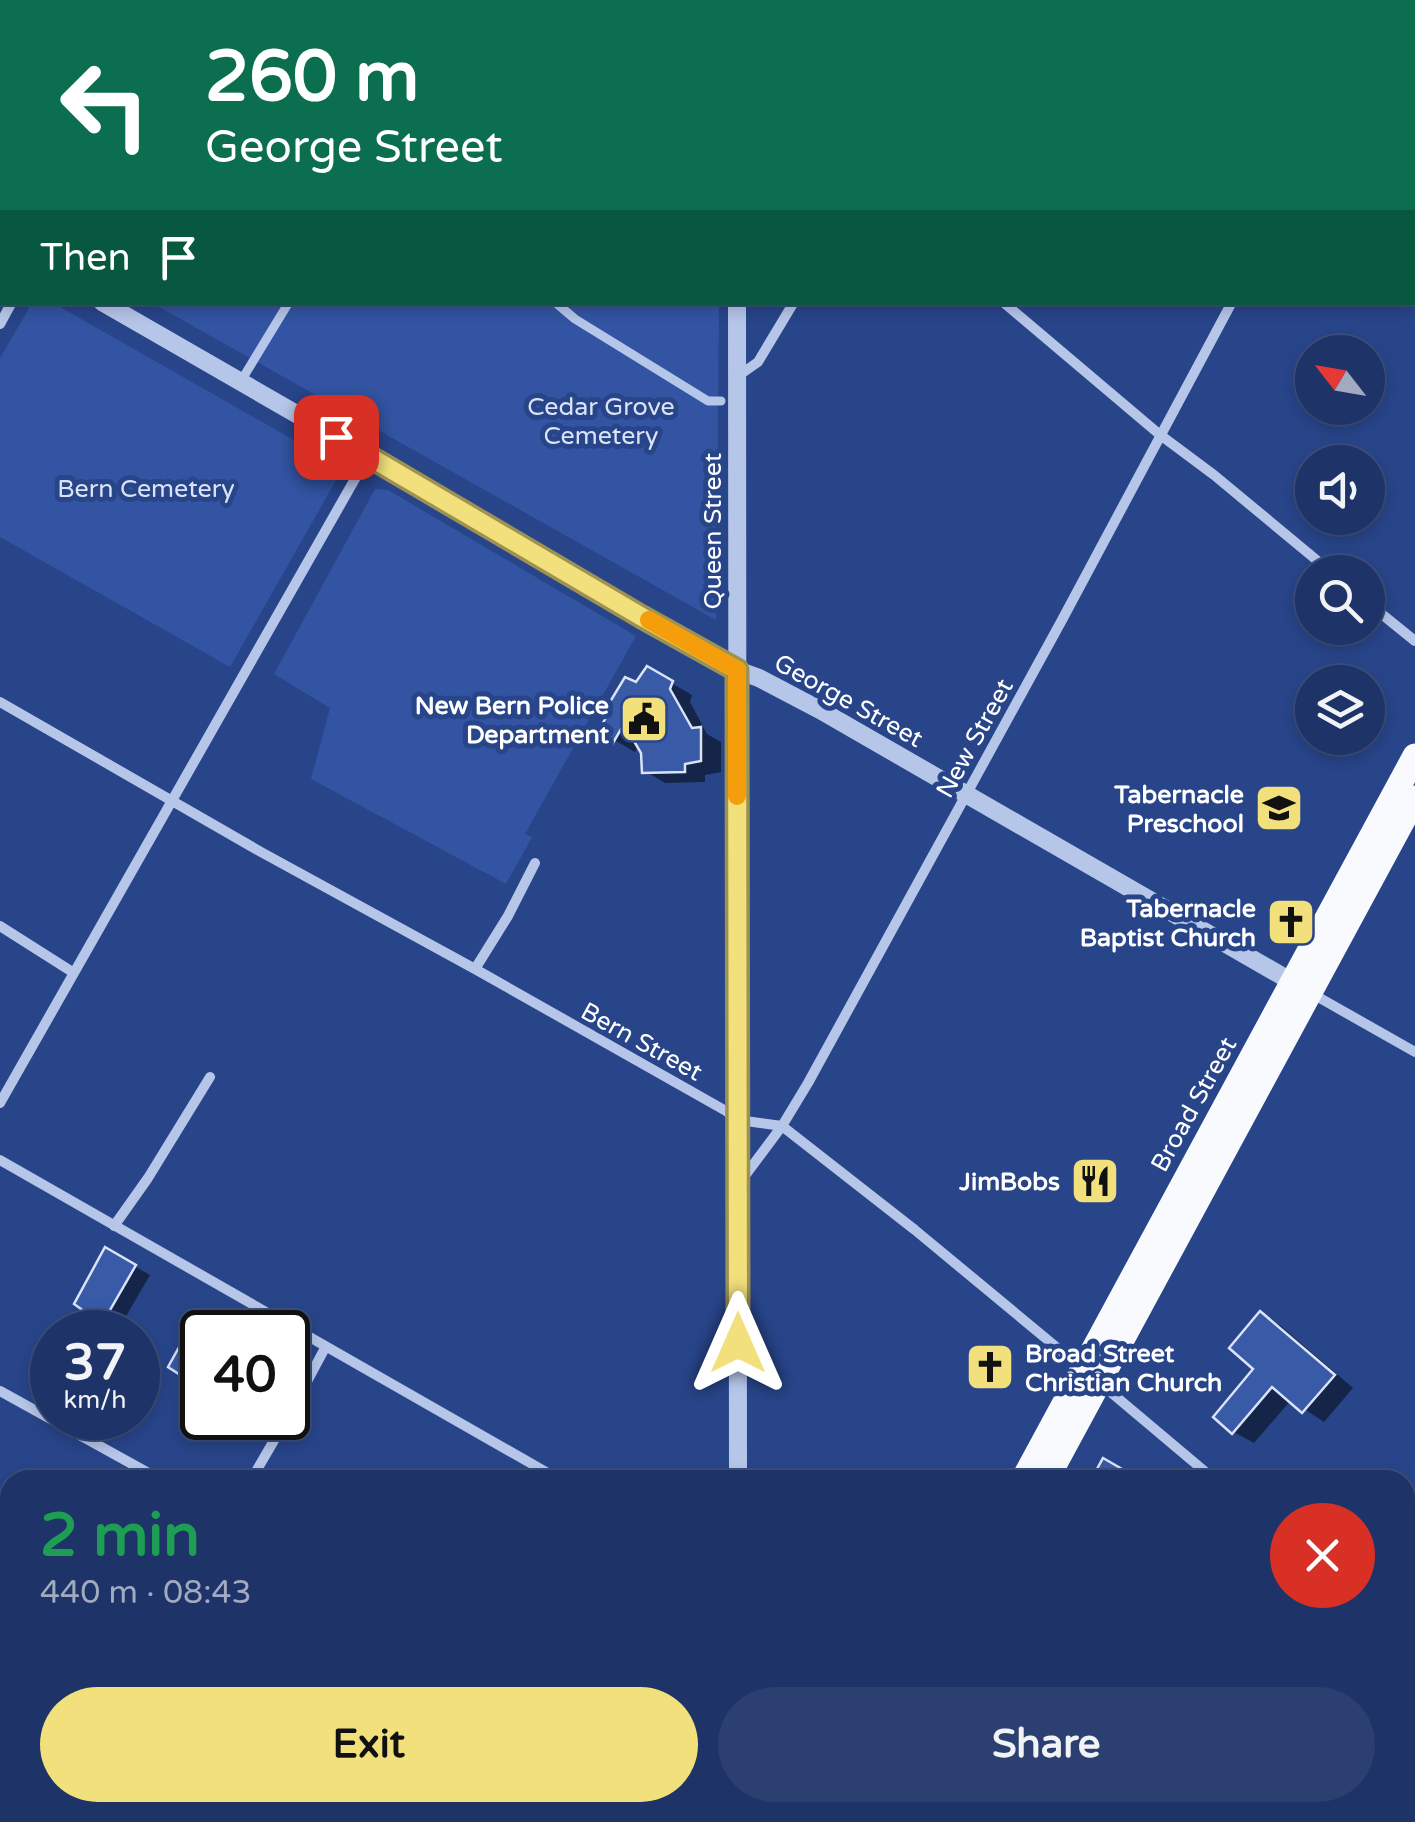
<!DOCTYPE html>
<meta charset="utf-8">
<style>
:root{--surface:#1e3468;--page:#2b3f71;--text:#f1f3f6;--muted:#a1aac0;--line:#3c4f7c;--accent:#f1e07c}
body{margin:0;font-family:"Varela Round",sans-serif;background:var(--page);color:var(--text);height:100vh;display:flex;flex-direction:column;font-size:38px;white-space:nowrap}
*{box-sizing:border-box;margin:0}
p{font-size:32px;color:var(--muted)}
.icon{flex:none;width:55px;height:55px;fill:none;stroke:currentColor;stroke-width:2;stroke-linecap:round;stroke-linejoin:round}
.map{position:relative;flex:1;overflow:hidden}
.side{position:absolute;left:0px;top:1470px;width:1415px;height:352px;display:flex;flex-direction:column;background:var(--surface);border-radius:30px 30px 0 0;box-shadow:0 5px 15px #0003,0 0 0 2px var(--line)}
.side>*{flex:none}
.guide{position:absolute;left:0px;top:0px;width:1415px;height:305px;box-shadow:0 5px 15px #0003,0 0 0 2px var(--line);background:#0b6e4f;color:#fff;overflow:hidden}
.needle{width:65px;rotate:301deg}
.buttons{position:absolute;left:1295px;top:335px;display:grid;gap:20px}
.buttons a{display:grid;place-items:center;width:90px;height:90px;border-radius:50%;background:var(--surface);box-shadow:0 5px 15px #0003,0 0 0 2px var(--line);font-size:50px}
.speed{position:absolute;left:30px;top:1310px;display:flex;gap:20px;font-size:50px;font-weight:700;text-align:center}
.speed>*{display:grid;place-content:center;width:130px;height:130px;border-radius:50%;background:var(--surface);box-shadow:0 5px 15px #0003,0 0 0 2px var(--line);line-height:1}
.speed small{font-size:25px;font-weight:400}
.speed .limit{border:5px solid #111;border-radius:15px;background:#fff;color:#111}
.pin{position:absolute;display:grid;place-items:center;width:85px;height:85px;color:#fff;margin:-42px;border-radius:20px;box-shadow:0 5px 15px #0006}
.me{position:absolute;width:110px;margin:-55px;rotate:0deg;stroke-linejoin:round;filter:drop-shadow(0 0 8px #0008)}
.turn{display:flex;align-items:center;gap:35px;height:210px;padding:0 40px;font-size:45px}
.turn .icon{width:130px;height:130px;stroke-width:2.5}
.turn b{display:block;font-size:70px;line-height:85px}
.then{display:flex;align-items:center;height:95px;padding:0 40px;background:#0003;gap:20px;font-size:38px}
.round{display:grid;place-items:center;flex:none;width:105px;height:105px;border-radius:52px;background:var(--page)}
.headline{display:flex;align-items:center;justify-content:space-between;height:170px;padding:0 40px}
h1{font-size:60px;font-weight:800;line-height:75px;color:#1e9e55}
.action{display:flex;gap:20px;margin-top:auto;padding:20px 40px}
.action a{flex:1;height:115px;border-radius:60px;background:var(--accent);color:#111;font-size:40px;font-weight:800;line-height:115px;text-align:center}
.action a+a{background:var(--page);color:var(--text)}
.map>svg:first-child{display:block}
</style>
<div class="map">
<svg width="1415" height="1822" viewBox="0 0 1415 1822">
<rect width="100%" height="100%" fill="#28458a"/>
<!-- green -->
<path fill="#3254a2" d="M 0,0 L 611,0 L 614,2 L 2,2 L 2,218 L 0,217 Z
M 32,303 L 53,303 L 343,468 L 230,667 L 0,537 L 0,358 Z
M 152,303 L 719,303 L 716,620 Z
M 375,489 L 388,490 L 636,636 L 525,834 L 532,837 L 506,884 L 311,779 L 330,708 L 274,674 Z"/>
<!-- shadow -->
<path fill="#0007" d="M 647,669 L 692,695 L 690,702 L 707,734 L 721,742 L 721,772 L 705,775 L 705,782 L 665,783 L 645,771 L 644,752 L 639,745 L 635,752 L 601,732 Z
M 106,1250 L 150,1275 L 118,1330 L 78,1304 Z
M 1261,1315 L 1281,1326 L 1353,1388 L 1324,1422 L 1291,1400 L 1254,1443 L 1234,1432 L 1257,1369 Z
M 288,1379 L 299,1386 L 288,1406 Z
M 249,1418 L 281,1418 L 273,1431 Z
M 0,1640 L 10,1646 L 10,1698 L 0,1692 Z
M 10,1757 L 10,1785 L 0,1779 L 0,1774 Z
M 66,1812 L 109,1812 L 103,1822 L 73,1822 L 64,1816 Z
M 228,1812 L 260,1812 L 255,1822 L 245,1822 Z
M 891,1812 L 966,1812 L 963,1817 L 971,1822 L 886,1822 Z
M 1098,1812 L 1152,1812 L 1144,1822 L 1102,1822 L 1095,1817 Z
M 1266,1812 L 1282,1812 L 1278,1820 Z"/>
<!-- building -->
<path fill="#385aa7" stroke="#dae3f7" stroke-width="2.5" d="M 647,666 L 673,681 L 670,689 L 692,728 L 701,727 L 701,761 L 685,764 L 685,772 L 642,773 L 641,753 L 624,724 L 613,743 L 598,733 L 606,717 L 602,715 L 625,677 L 636,682 Z
M 105,1247 L 136,1265 L 102,1324 L 74,1304 Z
M 1260,1311 L 1335,1375 L 1302,1413 L 1272,1387 L 1232,1434 L 1213,1417 L 1253,1369 L 1229,1348 Z
M 193,1322 L 202,1328 L 202,1389 L 168,1367 Z
M 1103,1458 L 1141,1480 L 1091,1480 Z"/>
<g fill="none" stroke-linecap="round" stroke-linejoin="round">
<!-- pedestrian -->
<path stroke="#b6c6e9" stroke-width="9" d="M 76,0 L 82,2
M 319,0 L 322,2
M 48,2 L 52,0
M 219,2 L 220,0
M 0,80 L 2,76
M 555,302 L 575,319 L 708,401 L 721,401
M 241,381 L 289,302"/>
<!-- minor -->
<path stroke="#b6c6e9" stroke-width="10" d="M 642,0 L 645,2
M 964,2 L 965,0
M 1412,24 L 1415,21
M 1003,302 L 1159,434 L 1214,475 L 1331,572
M 0,324 L 12,302
M 738,376 L 758,362 L 794,302
M 1368,603 L 1415,641
M 0,702 L 261,852 L 475,969 L 726,1111 L 738,1120 L 782,1126 L 915,1230 L 1084,1370
M 0,926 L 74,973
M 475,969 L 508,916 L 535,863
M 1311,993 L 1415,1052
M 0,1103 L 368,456
M 0,1160 L 560,1480
M 738,1185 L 782,1126 L 808,1083 L 1062,620 L 1232,302
M 114,1226 L 148,1178 L 210,1077
M 1101,1384 L 1215,1480
M 0,1391 L 161,1480
M 288,1417 L 325,1348
M 251,1480 L 287,1418
M 0,1609 L 10,1615
M 0,1703 L 10,1686
M 375,1812 L 390,1822
M 1019,1812 L 1030,1822
M 108,1822 L 114,1812
M 400,1822 L 405,1812"/>
<!-- tertiary -->
<path stroke="#b6c6e9" stroke-width="18" d="M 736,0 L 736,2
M 1249,0 L 1252,2
M 1412,137 L 1415,139
M 0,244 L 2,245
M 102,302 L 491,526 L 642,617 L 737,670 L 759,678 L 820,710 L 1301,987
M 737,302 L 738,1480
M 1405,1634 L 1415,1616
M 739,1812 L 739,1822
M 1305,1822 L 1310,1812"/>
<!-- primary -->
<path stroke="#f9fafe" stroke-width="25" d="M 1023,1480 L 1415,756
M 1046,1480 L 1415,798
M 839,1822 L 844,1812
M 861,1822 L 866,1812"/>
<!-- rail casing -->
<g stroke="#fff" stroke-width="9">
<path id="rail" d="M 1249,0 L 1252,2
M 1412,137 L 1415,139"/>
</g>
<!-- rail -->
<use href="#rail" stroke="#28458a" stroke-width="5" stroke-dasharray="15" stroke-linecap="butt"/>
</g>
<g fill="none" stroke-linecap="round" stroke-linejoin="round">
<!-- route casing -->
<g stroke="#9d9251" stroke-width="25">
<path id="route" d="M 336,437 L 642,617 L 737,670 L 738,1343"/>
</g>
<!-- route -->
<use href="#route" stroke="#f1e07c" stroke-width="18"/>
<!-- slow -->
<path stroke="#f59e0b" stroke-width="18" d="M 649,620 L 737,670 L 737,796"/>
</g>
<!-- icons -->
<defs>
<g id="civic-square" transform="scale(2.5)"><rect x="-9" y="-9" width="18" height="18" rx="4" fill="#f1e07c" stroke="#28458a"/><path d="M-.6-6.5H3V-4.5H.6V-3L4-1V1h2V6H-6V1h2V-1L-.6-3ZM-1.2 2.5V6h2.4V2.5Z" fill="#111"/></g>
<g id="school-square" transform="scale(2.5)"><rect x="-9" y="-9" width="18" height="18" rx="4" fill="#f1e07c" stroke="#28458a"/><path d="M0-5L7-2L0 1L-7-2ZM-4 1L0 2.5L4 1V4Q0 6-4 4Z" fill="#111"/></g>
<g id="church-square" transform="scale(2.5)"><rect x="-9" y="-9" width="18" height="18" rx="4" fill="#f1e07c" stroke="#28458a"/><path d="M-1.2-6h2.4v3.5h3.3v2.4h-3.3V6h-2.4V-.1h-3.3v-2.4h3.3Z" fill="#111"/></g>
<g id="restaurant-square" transform="scale(2.5)"><rect x="-9" y="-9" width="18" height="18" rx="4" fill="#f1e07c" stroke="#28458a"/><path d="M-5-6h1v4h1v-4h1v4h1v-4h1v5L-1.5 .5V6h-2V.5L-5-1ZM5-6V6H3V1.5H1.5Q1.5-4 5-6Z" fill="#111"/></g>
</defs>
<g fill-rule="evenodd">
<use href="#civic-square" x="644" y="719"/>
<use href="#school-square" x="1279" y="808"/>
<use href="#church-square" x="1291" y="922"/>
<use href="#restaurant-square" x="1095" y="1181"/>
<use href="#church-square" x="990" y="1367"/>
</g>
<g text-anchor="middle" stroke-width="10" stroke-linejoin="round" paint-order="stroke">
<!-- park labels -->
<g font-size="25" fill="#dae3f7" stroke="#28458a">
<text x="601" y="415">Cedar Grove<tspan x="601" dy="29">Cemetery</tspan></text>
<text x="146" y="497">Bern Cemetery</text>
</g>
<!-- street labels -->
<g font-size="25" fill="#fff" stroke="#28458a">
<text transform="translate(712 531) rotate(-90)" y="9">Queen Street</text>
<text transform="translate(849 700) rotate(29)" y="9">George Street</text>
<text transform="translate(974 738) rotate(-61)" y="9">New Street</text>
<text transform="translate(642 1041) rotate(29)" y="9">Bern Street</text>
<text transform="translate(1193 1104) rotate(-61)" y="9">Broad Street</text>
</g>
<!-- poi labels -->
<g font-size="25" font-weight="bold" fill="#fff" stroke="#28458a" text-anchor="end">
<text x="609" y="714">New Bern Police<tspan x="609" dy="29">Department</tspan></text>
<text x="1244" y="803">Tabernacle<tspan x="1244" dy="29">Preschool</tspan></text>
<text x="1256" y="917">Tabernacle<tspan x="1256" dy="29">Baptist Church</tspan></text>
<text x="1060" y="1190">JimBobs</text>
<text x="1025" y="1362" text-anchor="start">Broad Street<tspan x="1025" dy="29">Christian Church</tspan></text>
</g>
</g>
</svg>
<div class="buttons">
<a><svg class="needle" viewBox="-14 -14 28 28"><path d="M0-13l5 13h-10z" fill="#e53935"/><path d="M0 13l5-13h-10z" fill="#a1aac0"/></svg></a>
<a><svg class="icon" aria-label="sound" viewBox="0 0 24 24"><path d="M4 9h4l5-4v14l-5-4H4zM17 9q2 3 0 6"/></svg></a>
<a><svg class="icon" aria-label="search" viewBox="0 0 24 24"><circle cx="10" cy="10" r="6"/><path d="M15 15l6 6"/></svg></a>
<a><svg class="icon" aria-label="layers" viewBox="0 0 24 24"><path d="M12 4l9 5-9 5-9-5zM3 14l9 5 9-5"/></svg></a>
</div>
<div class="speed"><div>37<small>km/h</small></div><div class="limit">40</div></div>
<div class="pin" style="left:336px;top:437px;background:#d93025"><svg class="icon" aria-label="arrive" viewBox="0 0 24 24"><path d="M6 21V4h12l-3 4 3 4H6"/></svg></div>
<svg class="me" style="left:738px;top:1343px" viewBox="-20 -20 40 40"><path d="M0-17L14 15 0 8-14 15z" fill="#f1e07c" stroke="#fff" stroke-width="4"/></svg>
<div class="guide">
<div class="turn"><svg class="icon" aria-label="left" viewBox="0 0 24 24"><path d="M17 20v-9H6M10 6l-5 5 5 5"/></svg><div><b>260 m</b>George Street</div></div>
<div class="then">Then<svg class="icon" aria-label="arrive" viewBox="0 0 24 24"><path d="M6 21V4h12l-3 4 3 4H6"/></svg></div>
</div>
<section class="side">
<div class="headline"><div><h1>2 min</h1><p>440 m · 08:43</p></div><a class="round" style="background:#d93025;color:#fff"><svg class="icon" aria-label="close" viewBox="0 0 24 24"><path d="M6 6l12 12M18 6L6 18"/></svg></a></div>
<div class="action"><a>Exit</a><a>Share</a></div>
</section>
</div>
